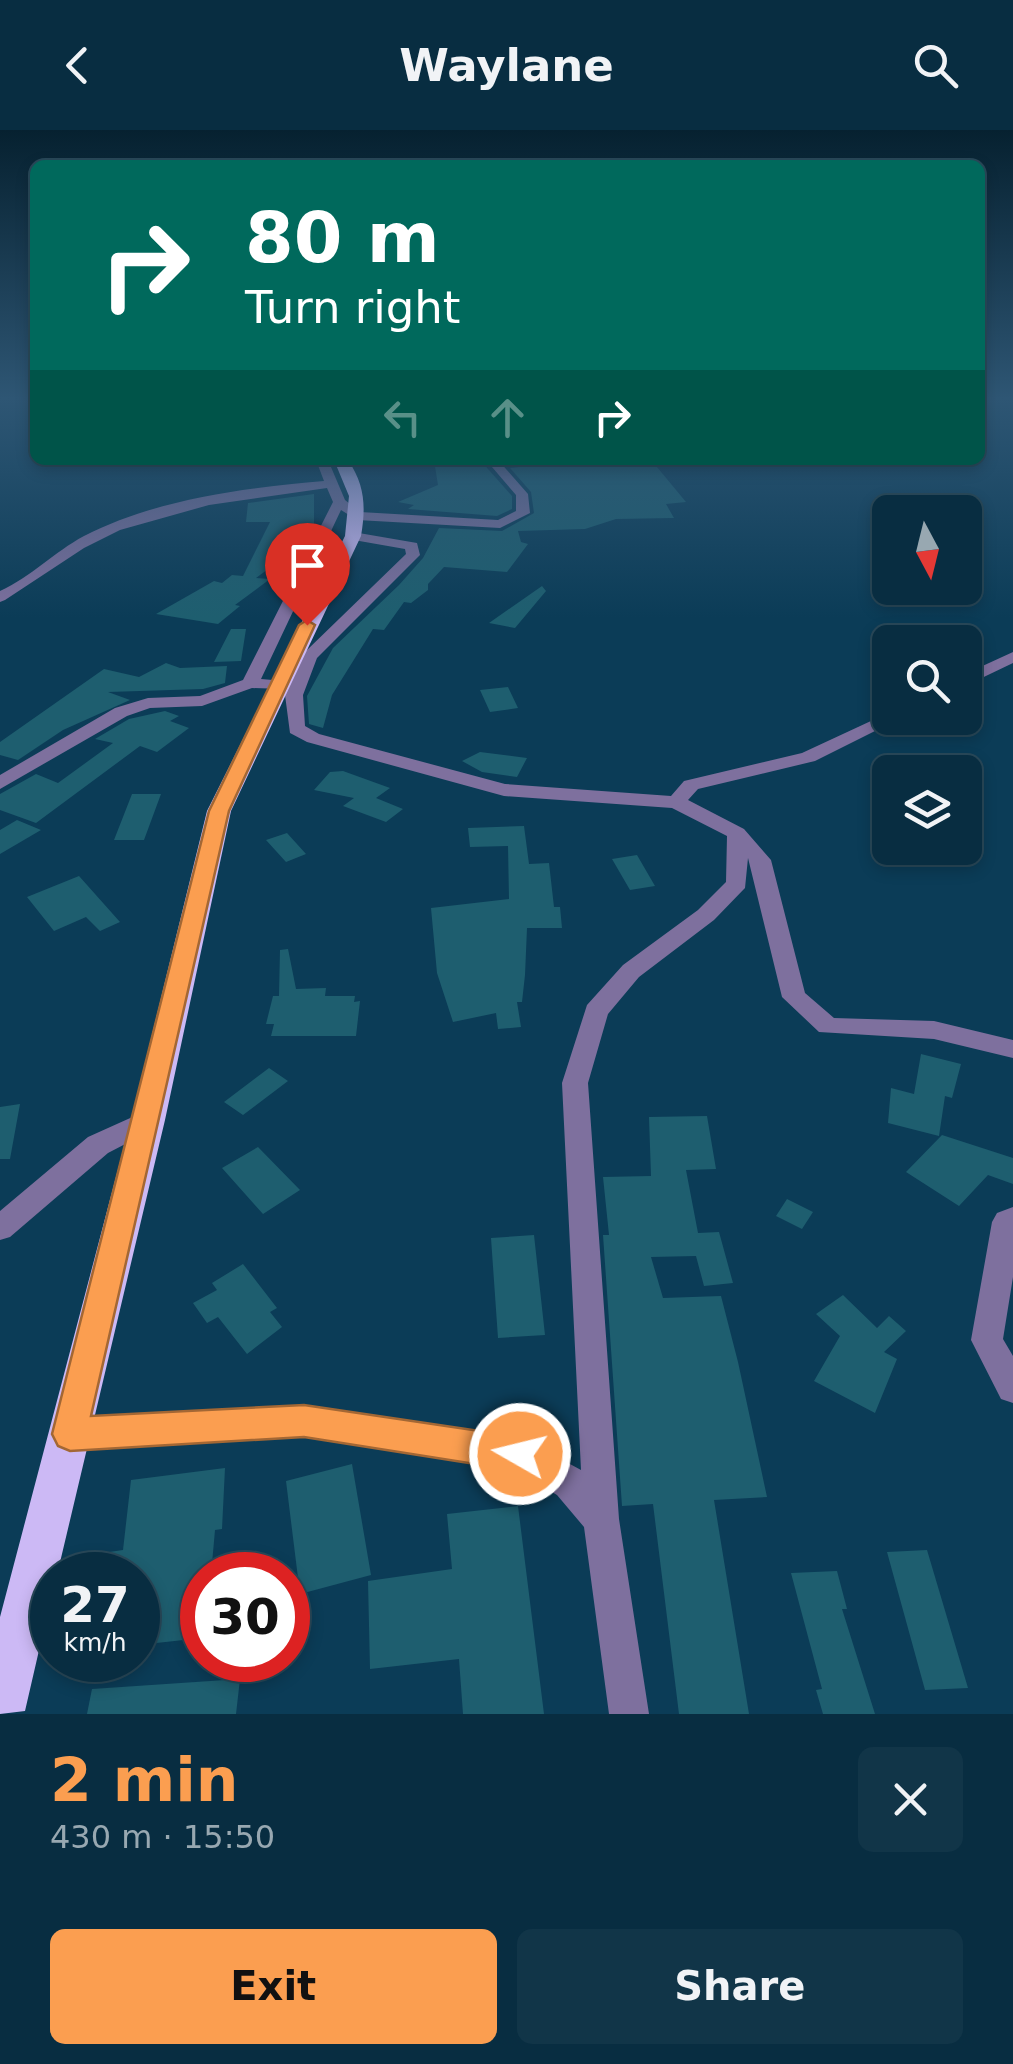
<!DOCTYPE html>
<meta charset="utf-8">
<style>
:root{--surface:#082d41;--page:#113548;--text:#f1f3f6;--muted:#98a8b1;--line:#29495a;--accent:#fb9e50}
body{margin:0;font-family:"DejaVu Sans",sans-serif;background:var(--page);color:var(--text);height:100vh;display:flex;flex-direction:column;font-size:38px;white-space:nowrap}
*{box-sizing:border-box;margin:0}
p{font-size:32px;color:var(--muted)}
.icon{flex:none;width:55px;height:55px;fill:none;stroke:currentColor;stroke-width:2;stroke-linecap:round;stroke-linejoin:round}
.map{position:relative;height:1584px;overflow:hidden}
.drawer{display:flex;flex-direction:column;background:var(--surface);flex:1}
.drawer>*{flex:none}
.guide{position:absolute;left:30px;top:30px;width:955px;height:305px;border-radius:15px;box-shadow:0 5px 15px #0003,0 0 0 2px var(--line);background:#00695c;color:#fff;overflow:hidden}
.needle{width:65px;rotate:173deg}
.buttons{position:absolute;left:872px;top:365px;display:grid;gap:20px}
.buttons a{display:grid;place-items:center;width:110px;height:110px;border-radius:15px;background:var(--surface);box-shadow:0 5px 15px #0003,0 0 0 2px var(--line);font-size:50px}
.speed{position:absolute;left:30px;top:1422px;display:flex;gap:20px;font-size:50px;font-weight:700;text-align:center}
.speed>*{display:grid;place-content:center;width:130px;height:130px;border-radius:50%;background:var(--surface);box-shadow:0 5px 15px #0003,0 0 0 2px var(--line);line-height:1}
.speed small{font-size:25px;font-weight:400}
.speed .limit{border:15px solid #d22;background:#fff;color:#111}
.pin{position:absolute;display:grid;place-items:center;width:85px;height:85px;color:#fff;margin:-102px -42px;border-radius:50% 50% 50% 0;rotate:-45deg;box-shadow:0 0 10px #0007}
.pin .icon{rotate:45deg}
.me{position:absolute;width:110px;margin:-55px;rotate:278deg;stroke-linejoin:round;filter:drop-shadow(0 0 8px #0008)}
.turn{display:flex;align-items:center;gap:35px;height:210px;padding:0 50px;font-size:45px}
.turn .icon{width:130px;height:130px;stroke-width:2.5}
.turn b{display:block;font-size:70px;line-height:85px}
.lanes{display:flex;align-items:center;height:95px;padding:0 50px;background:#0003;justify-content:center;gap:50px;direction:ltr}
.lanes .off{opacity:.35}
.round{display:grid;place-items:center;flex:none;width:105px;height:105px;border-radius:15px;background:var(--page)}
.overview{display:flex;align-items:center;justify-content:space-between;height:170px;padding:0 50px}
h1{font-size:60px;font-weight:600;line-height:75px;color:var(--accent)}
.primary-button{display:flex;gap:20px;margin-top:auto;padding:20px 50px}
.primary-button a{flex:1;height:115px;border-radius:15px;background:var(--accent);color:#111;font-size:40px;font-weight:600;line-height:115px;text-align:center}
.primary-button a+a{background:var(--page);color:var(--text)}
header{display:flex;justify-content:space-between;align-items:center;height:130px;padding:0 50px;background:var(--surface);font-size:45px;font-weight:600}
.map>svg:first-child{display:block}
</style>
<header><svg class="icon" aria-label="back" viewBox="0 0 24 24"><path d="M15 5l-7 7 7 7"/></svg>Waylane<svg class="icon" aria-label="search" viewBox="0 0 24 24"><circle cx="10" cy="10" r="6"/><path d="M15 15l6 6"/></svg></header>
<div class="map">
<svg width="1013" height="1584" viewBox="0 0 1013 1584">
<rect width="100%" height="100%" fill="#0b3c57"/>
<!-- building -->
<path fill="#1e5e6f" d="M 434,330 L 480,330 L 512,366 L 512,379 L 497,386 L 408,379 L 414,375 L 398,372 L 438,355 Z
M 595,330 L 652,331 L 686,372 L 666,374 L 674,388 L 616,389 L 585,399 L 518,401 L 521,412 L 528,414 L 507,442 L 444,437 L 428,454 L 428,460 L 411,473 L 404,472 L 384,500 L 373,499 L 332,565 L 323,598 L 309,594 L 307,566 L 333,518 L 399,455 L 423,428 L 439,398 L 502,401 L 534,383 L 531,362 L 510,338 Z
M 314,364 L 314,395 L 309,394 L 298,411 L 291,410 L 283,428 L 256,448 L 270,449 L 235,475 L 240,476 L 218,494 L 156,484 L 214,451 L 222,453 L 232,445 L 243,446 L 270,392 L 246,392 L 248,373 Z
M 542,456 L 546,461 L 515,498 L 489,493 Z
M 231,499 L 246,499 L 241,531 L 214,532 Z
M 166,533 L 180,538 L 227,536 L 225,553 L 203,559 L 108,562 L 130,570 L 63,600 L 18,630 L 0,625 L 0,612 L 104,539 L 139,547 Z
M 508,557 L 518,578 L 490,582 L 480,560 Z
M 165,581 L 179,586 L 170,591 L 189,598 L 157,622 L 140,616 L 36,693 L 0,680 L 0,664 L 36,644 L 58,653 L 113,613 L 95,609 L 129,589 Z
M 480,622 L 527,628 L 517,647 L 482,642 L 462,631 Z
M 343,641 L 390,658 L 376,668 L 403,679 L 386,692 L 343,676 L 354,668 L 314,660 L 330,642 Z
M 132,664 L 161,664 L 144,710 L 114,710 Z
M 17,690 L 41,700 L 0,724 L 0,700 Z
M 524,696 L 529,734 L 549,733 L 554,777 L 560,777 L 562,798 L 527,798 L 525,845 L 522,872 L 517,872 L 521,897 L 498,899 L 496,883 L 453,892 L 437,843 L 431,778 L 509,769 L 508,716 L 470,717 L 468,698 Z
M 287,703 L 306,724 L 286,732 L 266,710 Z
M 637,725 L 655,756 L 630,760 L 612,729 Z
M 79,746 L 120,792 L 100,801 L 86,787 L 54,801 L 27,767 Z
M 288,819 L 296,859 L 326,858 L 325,866 L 355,866 L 354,872 L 360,871 L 356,906 L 271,906 L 274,894 L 266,894 L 273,866 L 279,866 L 280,820 Z
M 921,924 L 961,934 L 952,968 L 945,966 L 939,1006 L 888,993 L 891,958 L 914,964 Z
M 269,938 L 288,951 L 243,985 L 224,972 Z
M 20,974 L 10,1029 L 0,1029 L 0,977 Z
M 707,986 L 716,1039 L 686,1040 L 698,1103 L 719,1102 L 733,1153 L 704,1156 L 696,1126 L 651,1127 L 663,1168 L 721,1166 L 738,1232 L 767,1367 L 714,1370 L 749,1584 L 679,1584 L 653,1374 L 622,1376 L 603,1105 L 609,1105 L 603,1047 L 651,1046 L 649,987 Z
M 942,1005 L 1013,1028 L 1013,1054 L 988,1045 L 959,1076 L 906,1042 Z
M 258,1017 L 300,1060 L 263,1084 L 222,1038 Z
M 787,1069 L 813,1082 L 802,1099 L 776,1086 Z
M 534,1105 L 545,1205 L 498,1208 L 491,1108 Z
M 243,1134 L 277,1178 L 270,1182 L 282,1197 L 247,1224 L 218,1187 L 207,1193 L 193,1173 L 217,1160 L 212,1153 Z
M 843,1165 L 877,1198 L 889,1186 L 906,1201 L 884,1222 L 897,1229 L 875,1283 L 814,1251 L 840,1206 L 816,1184 Z
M 352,1334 L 371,1445 L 300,1464 L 286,1351 Z
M 225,1338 L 222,1399 L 215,1400 L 211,1445 L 202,1445 L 202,1508 L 138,1515 L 138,1445 L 106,1445 L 109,1422 L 123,1420 L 131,1350 Z
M 518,1376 L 544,1584 L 463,1584 L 459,1529 L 370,1539 L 368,1451 L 452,1439 L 447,1384 Z
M 927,1420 L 968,1558 L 925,1560 L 887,1422 Z
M 837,1441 L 847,1479 L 842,1479 L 875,1584 L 823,1584 L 816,1560 L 822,1559 L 791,1443 Z
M 240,1549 L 236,1584 L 87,1584 L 92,1559 Z"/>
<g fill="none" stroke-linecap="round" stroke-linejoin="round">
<!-- minor -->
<path fill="#7e709e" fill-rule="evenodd" d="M 316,330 L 328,330 L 345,370 L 360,382 L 498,390 L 516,381 L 516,365 L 486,330 L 498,330 L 528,364 L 530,383 L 500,398 L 357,390 L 341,380 L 261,549 L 284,551 L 284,559 L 252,558 L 202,576 L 150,578 L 127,586 L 0,659 L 0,645 L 115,578 L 148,568 L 200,566 L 243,550 L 333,372 L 327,358 L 209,375 L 120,400 L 84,418 L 5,470 L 0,472 L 0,461 C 31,447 54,422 84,406 C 156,369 245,358 324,351 Z
M 353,402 L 417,413 L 420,425 L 317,528 L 303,565 L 305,596 L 319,604 L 505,654 L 671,666 L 684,651 L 802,623 L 886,584 L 901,588 L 815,631 L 698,659 L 688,670 L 744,699 L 771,730 L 805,863 L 834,888 L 934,891 L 1013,910 L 1013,928 L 934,909 L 819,902 L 782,867 L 748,728 L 745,758 L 714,790 L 639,847 L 608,884 L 588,953 L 619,1389 L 649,1584 L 609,1584 L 584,1397 L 557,1365 L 514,1340 L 304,1307 L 70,1320 L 58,1316 L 53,1304 L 58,1292 L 70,1288 L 304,1275 L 520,1307 L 581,1340 L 562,953 L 587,875 L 623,835 L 698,780 L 726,752 L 727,706 L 672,678 L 504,666 L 307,612 L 290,603 L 285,565 L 300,530 L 284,524 L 292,519 L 306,521 L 406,424 L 405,419 L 348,409 L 348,403 Z
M 1013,522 L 1013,533 L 965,556 L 965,544 Z
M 148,980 L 158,983 L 162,990 L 158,997 L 108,1023 L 10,1107 L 0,1110 L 0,1081 L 88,1007 Z
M 1013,1077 L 1013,1147 L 1003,1209 L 1013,1226 L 1013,1273 L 1001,1269 L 971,1210 L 992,1092 L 997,1083 Z"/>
<!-- trunk -->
<path fill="#ccb9f5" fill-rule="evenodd" d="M 334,330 L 348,330 C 365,355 366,377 361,406 L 231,681 L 165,990 L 57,1445 L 52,1445 L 52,1464 L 25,1581 L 0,1584 L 0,1487 L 131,990 L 207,681 L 345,406 L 349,366 Z"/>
</g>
<!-- sky -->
<linearGradient id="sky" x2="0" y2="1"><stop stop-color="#062130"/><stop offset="0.55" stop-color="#2e5674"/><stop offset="1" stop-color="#2e5674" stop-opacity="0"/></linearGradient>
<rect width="1013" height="488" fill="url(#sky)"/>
<!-- route -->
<path fill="#fb9e50" stroke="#a36734" stroke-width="2.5" d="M 307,490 L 315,495 L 229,681 L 91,1286 L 304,1275 L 520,1307 L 533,1312 L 538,1324 L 533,1336 L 520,1341 L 304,1307 L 70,1321 L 58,1316 L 52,1304 L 209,681 L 299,495 Z"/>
</svg>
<div class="buttons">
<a><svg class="needle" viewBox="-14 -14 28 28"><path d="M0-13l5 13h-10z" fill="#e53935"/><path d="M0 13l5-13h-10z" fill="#98a8b1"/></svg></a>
<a><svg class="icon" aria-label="search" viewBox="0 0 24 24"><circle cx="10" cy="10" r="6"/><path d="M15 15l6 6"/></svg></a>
<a><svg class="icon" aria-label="layers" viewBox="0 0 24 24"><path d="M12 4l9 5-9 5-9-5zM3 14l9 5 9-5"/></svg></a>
</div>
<div class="speed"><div>27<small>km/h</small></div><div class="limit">30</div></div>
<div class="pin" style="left:307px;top:495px;background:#d93025"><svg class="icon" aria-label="arrive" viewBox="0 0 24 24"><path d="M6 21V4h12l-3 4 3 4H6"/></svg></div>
<svg class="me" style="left:520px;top:1324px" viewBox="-20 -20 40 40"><circle r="17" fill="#fb9e50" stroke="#fff" stroke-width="3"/><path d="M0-11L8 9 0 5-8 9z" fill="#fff"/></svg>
<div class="guide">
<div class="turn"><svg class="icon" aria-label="right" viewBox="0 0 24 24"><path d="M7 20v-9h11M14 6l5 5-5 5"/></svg><div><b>80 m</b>Turn right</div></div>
<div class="lanes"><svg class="icon off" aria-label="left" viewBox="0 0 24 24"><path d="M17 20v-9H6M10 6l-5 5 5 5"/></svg><svg class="icon off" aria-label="ahead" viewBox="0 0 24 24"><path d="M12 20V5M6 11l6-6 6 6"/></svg><svg class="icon" aria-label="right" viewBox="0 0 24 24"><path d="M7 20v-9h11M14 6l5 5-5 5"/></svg></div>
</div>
</div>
<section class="drawer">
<div class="overview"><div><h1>2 min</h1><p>430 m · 15:50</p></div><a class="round"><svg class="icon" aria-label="close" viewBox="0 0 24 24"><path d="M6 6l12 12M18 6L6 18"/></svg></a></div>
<div class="primary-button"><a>Exit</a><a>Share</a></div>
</section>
